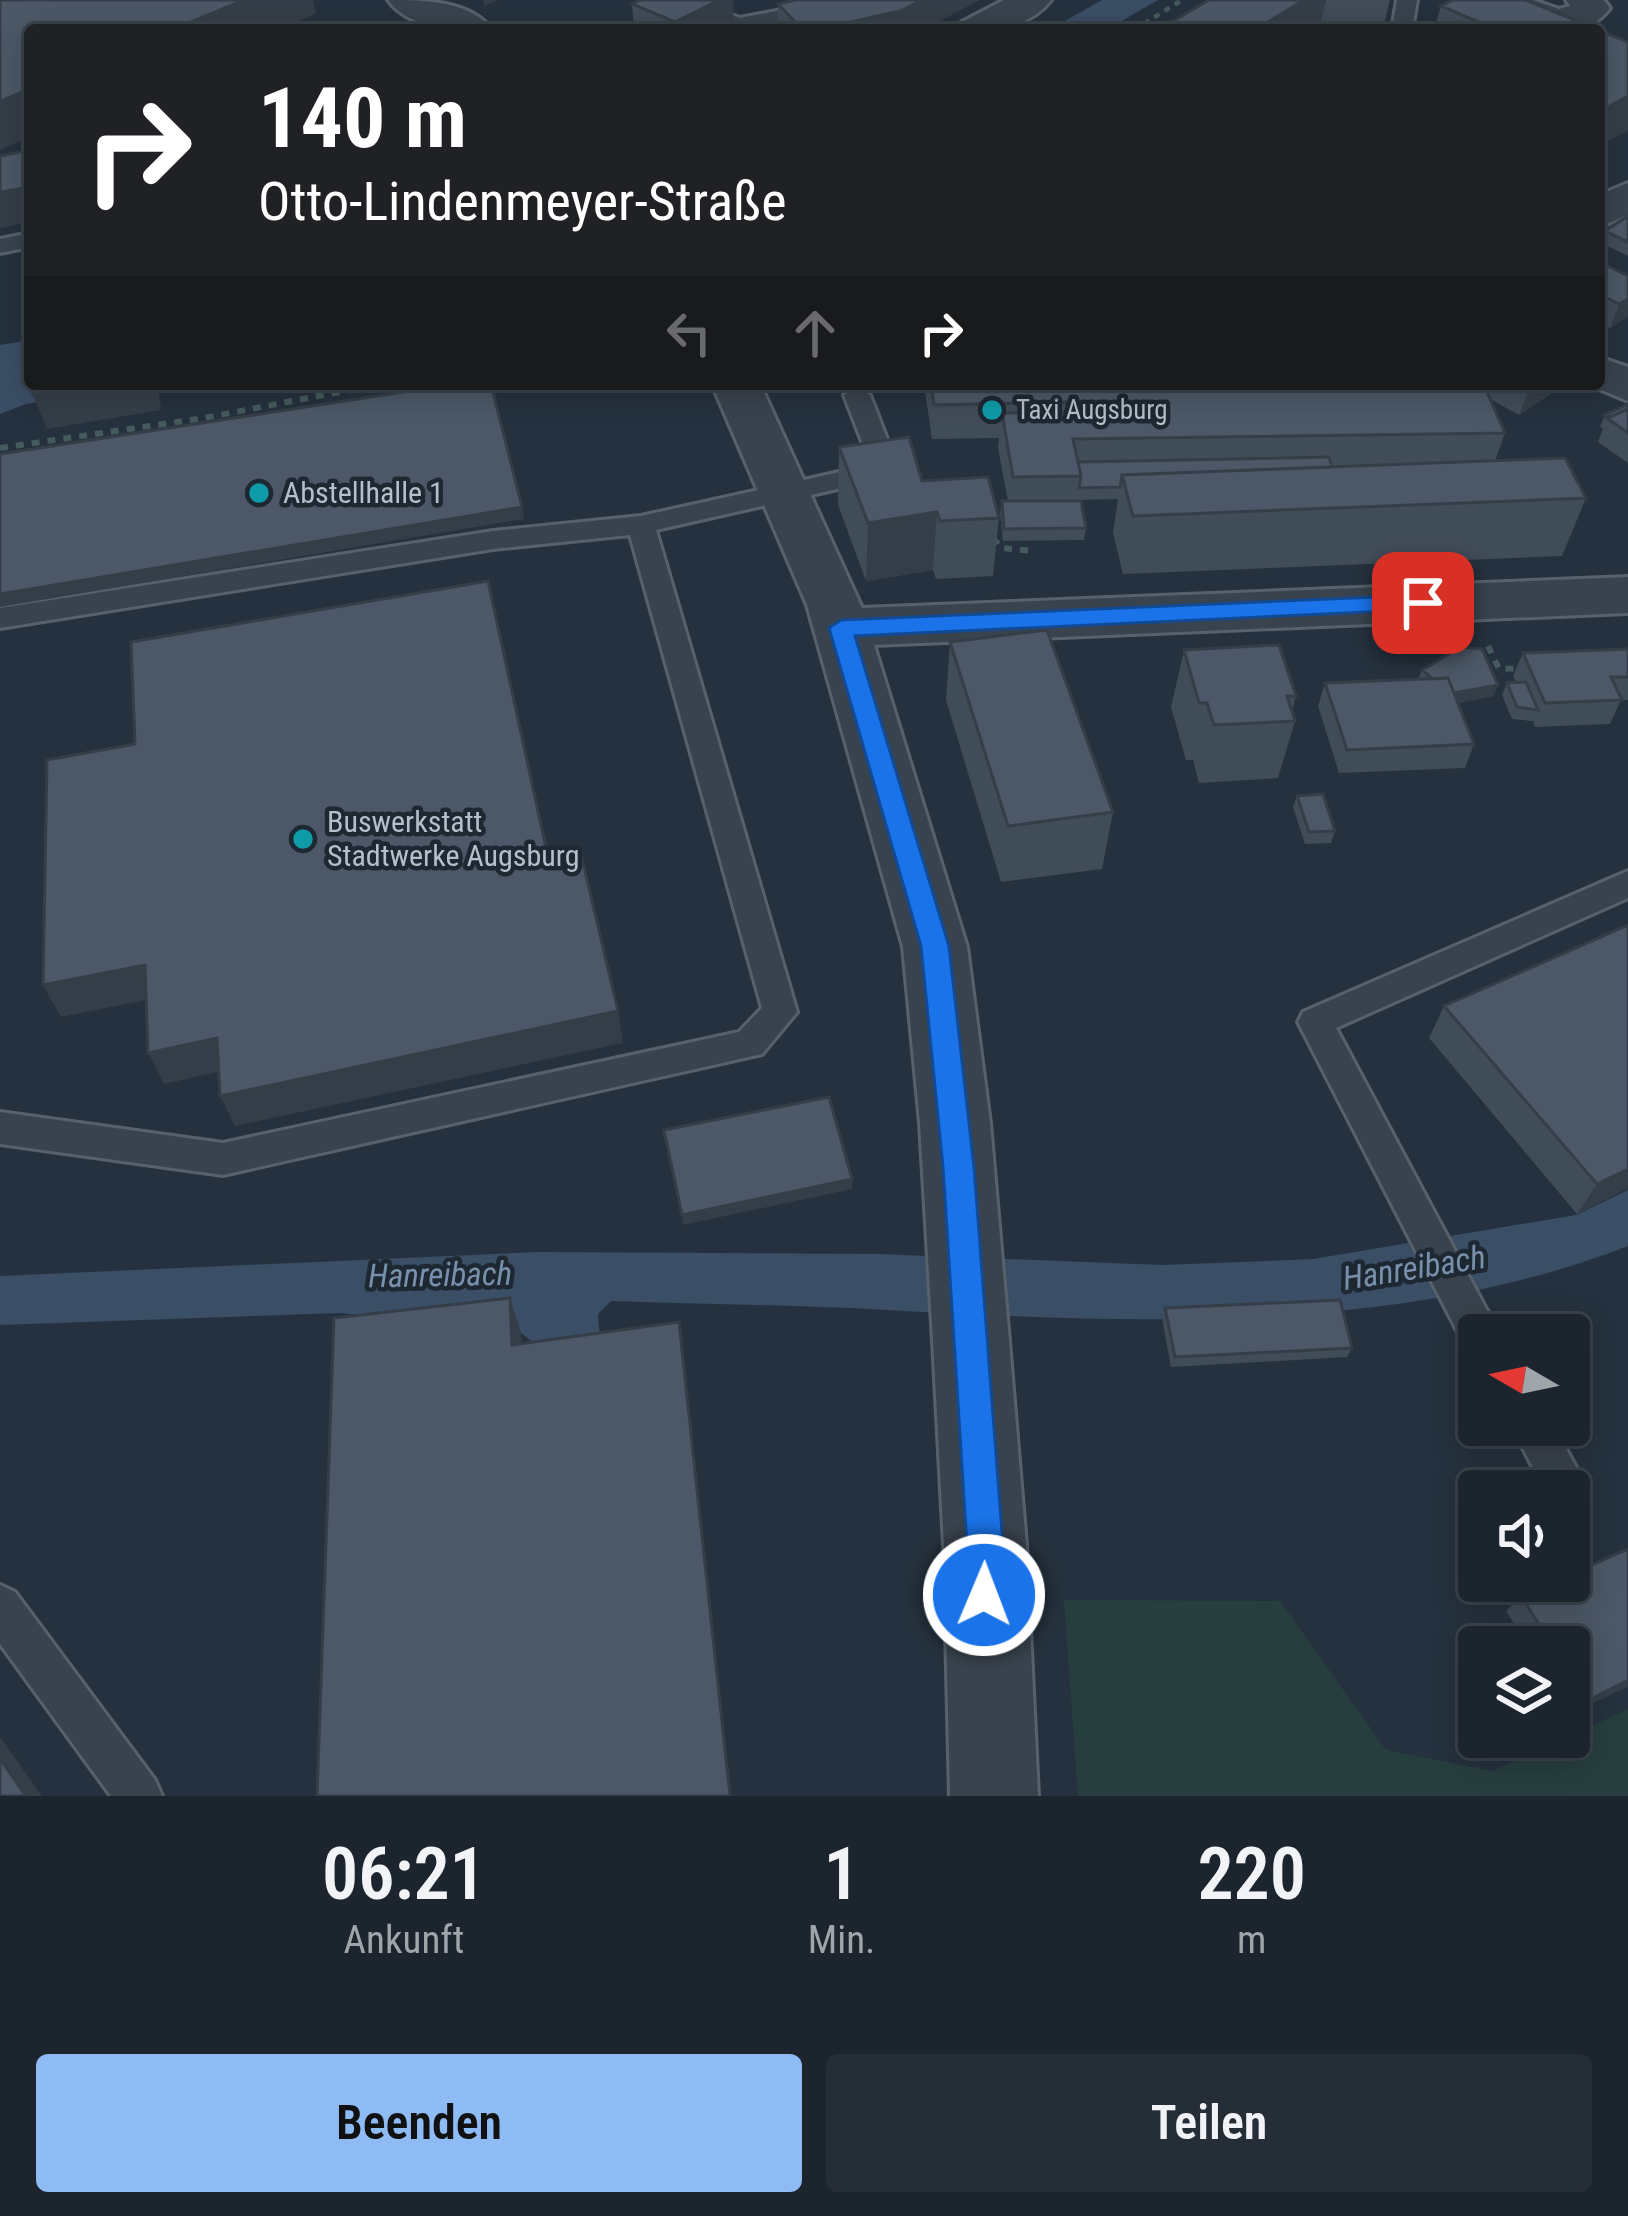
<!DOCTYPE html>
<html lang="de">
<meta charset="utf-8">
<style>
:root{--surface:#1c252e;--page:#252d36;--text:#f1f3f6;--muted:#a0a5aa;--line:#3a424a;--accent:#8fbbf5}
body{margin:0;font-family:"Roboto Condensed",sans-serif;background:var(--page);color:var(--text);height:100vh;display:flex;flex-direction:column;font-size:45px;white-space:nowrap}
*{box-sizing:border-box;margin:0}
p{font-size:39px;color:var(--muted)}
.icon{flex:none;width:66px;height:66px;fill:none;stroke:currentColor;stroke-width:2;stroke-linecap:round;stroke-linejoin:round}
.map{position:relative;height:1796px;overflow:hidden}
.panel{display:flex;flex-direction:column;background:var(--surface);flex:1}
.panel>*{flex:none}
.banner{position:absolute;left:24px;top:24px;width:1581px;height:366px;border-radius:12px;box-shadow:0 6px 30px #0003,0 0 0 3px var(--line);background:#202124;color:#fff;overflow:hidden}
.needle{width:78px;rotate:279deg}
.tools{position:absolute;left:1458px;top:1314px;display:grid;gap:24px}
.tools a{display:grid;place-items:center;width:132px;height:132px;border-radius:12px;background:var(--surface);box-shadow:0 6px 30px #0003,0 0 0 3px var(--line);font-size:60px}
.pin{position:absolute;display:grid;place-items:center;width:102px;height:102px;color:#fff;margin:-51px;border-radius:24px;box-shadow:0 6px 18px #0006}
.me{position:absolute;width:132px;margin:-66px;rotate:1deg;stroke-linejoin:round;filter:drop-shadow(0 0 9px #0008)}
.turn{display:flex;align-items:center;gap:42px;height:252px;padding:0 36px;font-size:54px}
.turn .icon{width:156px;height:156px;stroke-width:2.5}
.turn b{display:block;font-size:84px;line-height:102px}
.lanes{display:flex;align-items:center;height:114px;padding:0 36px;background:#0003;justify-content:center;gap:60px;direction:ltr}
.lanes .off{opacity:.35}
.eta{display:flex;justify-content:space-evenly;align-items:center;height:204px;text-align:center}
.eta b{font-size:72px;font-weight:600;line-height:84px}
.cta{display:flex;gap:24px;margin-top:auto;padding:24px 36px}
.cta a{flex:1;height:138px;border-radius:12px;background:var(--accent);color:#111;font-size:48px;font-weight:600;line-height:138px;text-align:center}
.cta a+a{background:var(--page);color:var(--text)}
.map>svg:first-child{display:block}
</style>
<div class="map">
<svg width="1628" height="1796" viewBox="0 0 1628 1796">
<rect width="100%" height="100%" fill="#25313e"/>
<!-- green -->
<path fill="#273e3f" d="M 1064,1600 L 1280,1601 L 1386,1750 L 1493,1771 L 1628,1709 L 1628,1796 L 1078,1796 Z"/>
<!-- water -->
<path fill="#3a4e65" d="M 1102,0 L 1158,0 L 1106,30 L 1049,30 Z
M 30,363 L 30,384 L 152,384 L 26,404 L 0,414 L 0,368 Z
M 1628,1190 L 1628,1246 C 1397,1336 1129,1323 886,1310 C 795,1305 703,1304 611,1301 L 598,1314 L 602,1369 L 537,1345 L 521,1333 L 340,1313 L 0,1325 L 0,1276 L 537,1252 L 880,1254 L 1162,1265 L 1313,1259 L 1576,1215 Z"/>
<g fill="none" stroke-linecap="round" stroke-linejoin="round">
<!-- canal -->
<path fill="#3a4e65" fill-rule="evenodd" d="M 30,340 L 30,366 L 0,371 L 0,345 Z"/>
<!-- lane casing -->
<g stroke="#57616c" stroke-width="6">
<path id="lane" d="M 663,0 L 691,0 L 740,18 L 833,0 L 858,0 L 838,13 L 738,30 Z
M 1397,0 L 1417,0 L 1412,30 L 1392,30 Z
M 30,233 L 30,247 L 0,253 L 0,239 Z
M 857,387 L 870,395 L 899,470 L 895,476 L 656,530 L 797,1012 L 762,1054 L 223,1175 L 0,1144 L 0,1112 L 223,1143 L 739,1032 L 762,1008 L 630,535 L 493,549 L 0,628 L 0,608 L 493,531 L 641,516 L 871,465 L 844,395 Z
M 1628,871 L 1628,898 L 1336,1028 L 1500,1335 L 1479,1335 L 1479,1353 L 1466,1348 L 1298,1022 L 1303,1012 Z
M 1511,1425 L 1553,1425 L 1589,1491 L 1583,1506 L 1569,1511 L 1569,1491 L 1545,1491 Z
M 0,1585 L 15,1592 L 155,1780 L 162,1796 L 111,1796 L 0,1644 Z"/>
</g>
<!-- street casing -->
<g stroke="#57616c" stroke-width="6">
<path id="street" d="M 388,0 C 422,0 470,0 492,30 C 458,30 411,31 388,0 Z
M 1004,0 L 1051,0 C 1028,30 990,30 956,30 L 962,22 Z
M 1483,0 L 1533,0 L 1559,9 L 1570,6 L 1566,0 L 1604,0 L 1610,8 C 1580,49 1526,25 1489,8 Z
M 1628,183 L 1628,215 L 1599,227 L 1599,195 Z
M 1599,357 L 1628,367 L 1628,401 L 1587,384 L 1599,384 Z
M 712,384 L 760,384 L 862,608 L 1628,577 L 1628,613 L 874,645 L 967,947 L 990,1123 L 1009,1341 L 1026,1545 L 1038,1796 L 950,1796 L 944,1545 L 933,1341 L 920,1123 L 903,947 L 807,605 Z"/>
</g>
<!-- path-far1 -->
<path stroke="#455a5c" stroke-width="4.5" stroke-dasharray="6 6" stroke-linecap="butt" d="M 1134,30 L 1182,0"/>
<!-- path -->
<path stroke="#455a5c" stroke-width="6" stroke-dasharray="8 8" stroke-linecap="butt" d="M 0,448 L 204,418 L 381,384
M 993,538 L 1001,548 L 1034,551
M 1488,646 L 1499,669 L 1525,668"/>
<!-- lane -->
<use href="#lane" fill="#39434e" fill-rule="evenodd"/>
<!-- street -->
<use href="#street" fill="#39434e" fill-rule="evenodd"/>
</g>
<!-- wall -->
<path fill="#414c59" d="M 640,0 L 733,0 L 734,30 L 634,30 L 632,4 Z
M 795,0 L 979,0 L 923,30 L 778,30 L 778,4 Z
M 1209,0 L 1390,0 L 1383,28 L 1320,25 L 1312,30 L 1158,30 Z
M 1453,0 L 1526,0 L 1628,42 L 1628,130 L 1599,146 L 1599,30 L 1434,30 L 1441,6 Z
M 1628,216 L 1628,256 L 1601,243 L 1605,231 Z
M 1599,262 L 1628,276 L 1628,316 L 1610,328 L 1599,322 Z
M 924,384 L 1333,384 L 1334,388 L 1464,385 L 1462,384 L 1565,384 L 1519,415 L 1490,399 L 1505,433 L 1495,461 L 1586,498 L 1562,556 L 1123,574 L 1113,533 L 1118,499 L 1077,500 L 1086,528 L 1084,540 L 1003,541 L 1000,513 L 1002,501 L 1008,501 L 998,448 L 999,438 L 932,439 Z
M 1628,404 L 1628,463 L 1598,442 L 1603,428 L 1600,427 L 1605,415 Z
M 839,447 L 922,481 L 999,518 L 993,576 L 936,579 L 933,570 L 866,581 L 838,505 Z
M 950,642 L 1113,812 L 1102,869 L 1001,882 L 946,700 Z
M 1628,649 L 1628,700 L 1621,700 L 1610,724 L 1535,727 L 1533,721 L 1512,719 L 1502,695 L 1507,683 L 1516,682 L 1513,676 L 1523,653 Z
M 1184,650 L 1296,696 L 1292,711 L 1295,721 L 1278,778 L 1199,783 L 1193,760 L 1186,760 L 1171,707 Z
M 1422,670 L 1498,685 L 1493,696 L 1458,703 L 1474,744 L 1465,768 L 1339,773 L 1318,706 L 1325,683 L 1418,680 Z
M 1297,796 L 1335,831 L 1331,843 L 1305,844 L 1293,807 Z
M 1444,1006 L 1628,1188 L 1577,1214 L 1429,1038 Z
M 1165,1308 L 1352,1348 L 1347,1357 L 1171,1367 L 1162,1318 Z
M 1521,1596 L 1628,1686 L 1571,1714 L 1569,1712 L 1569,1647 L 1529,1647 L 1506,1611 Z"/>
<!-- shaded-wall -->
<path fill="#353e48" d="M 244,0 L 313,0 L 316,14 L 278,30 L 172,30 Z
M 483,0 L 498,0 L 484,6 Z
M 719,0 L 733,0 L 734,30 L 675,30 L 675,22 Z
M 922,0 L 979,0 L 923,30 L 816,30 Z
M 1304,0 L 1326,0 L 1320,25 L 1312,30 L 1255,30 Z
M 30,89 L 30,137 L 0,150 L 0,101 Z
M 1628,96 L 1628,130 L 1599,146 L 1599,112 Z
M 30,187 L 30,222 L 0,228 L 0,192 Z
M 1628,299 L 1628,316 L 1610,328 L 1619,304 Z
M 101,384 L 158,384 L 161,410 L 47,429 L 33,395 Z
M 1539,384 L 1565,384 L 1519,415 L 1528,392 Z
M 522,507 L 524,519 L 0,607 L 0,594 Z
M 937,512 L 933,570 L 866,581 L 868,523 Z
M 1498,685 L 1493,696 L 1446,705 L 1451,693 Z
M 145,965 L 161,997 L 61,1017 L 43,985 Z
M 618,1011 L 623,1043 L 235,1126 L 220,1096 Z
M 217,1038 L 231,1069 L 164,1084 L 148,1053 Z
M 1628,1169 L 1628,1188 L 1577,1214 L 1597,1184 Z
M 852,1179 L 852,1189 L 683,1225 L 682,1215 Z
M 510,1298 L 521,1333 L 522,1379 L 512,1345 Z
M 1628,1680 L 1628,1686 L 1571,1714 L 1587,1701 Z
M 0,1737 L 42,1796 L 26,1796 L 0,1759 Z"/>
<!-- building -->
<path fill="#4c5867" stroke="#353e48" stroke-width="3" d="M 0,0 L 244,0 L 172,30 L 30,30 L 30,89 L 0,101 Z
M 640,0 L 719,0 L 675,22 L 632,4 Z
M 795,0 L 922,0 L 900,11 L 816,30 L 803,30 L 778,4 Z
M 1209,0 L 1304,0 L 1255,30 L 1158,30 Z
M 1453,0 L 1526,0 L 1628,42 L 1628,96 L 1599,112 L 1599,30 L 1497,30 L 1441,6 Z
M 30,150 L 30,187 L 0,192 L 0,156 Z
M 1628,216 L 1628,242 L 1605,231 Z
M 1599,262 L 1628,276 L 1628,299 L 1619,304 L 1599,294 Z
M 33,384 L 101,384 L 33,395 Z
M 455,384 L 491,384 L 522,507 L 0,594 L 0,454 Z
M 931,384 L 1333,384 L 1334,388 L 1484,385 L 1505,433 L 1073,439 L 1081,476 L 1013,477 L 1002,413 L 1068,412 L 1066,402 L 934,405 Z
M 1514,384 L 1539,384 L 1528,392 Z
M 1628,404 L 1628,409 L 1610,417 L 1605,415 Z
M 1628,409 L 1628,433 L 1607,418 Z
M 909,437 L 922,481 L 988,477 L 999,518 L 940,521 L 937,512 L 868,523 L 839,447 Z
M 1329,457 L 1332,467 L 1122,475 L 1120,487 L 1079,488 L 1081,476 L 1078,462 Z
M 1565,458 L 1586,498 L 1133,516 L 1122,475 Z
M 1002,501 L 1081,501 L 1086,528 L 1004,529 Z
M 488,581 L 548,857 L 580,850 L 618,1011 L 220,1096 L 217,1038 L 148,1053 L 145,965 L 43,985 L 47,760 L 135,744 L 131,642 Z
M 1047,630 L 1113,812 L 1008,826 L 950,642 Z
M 1279,645 L 1296,696 L 1287,696 L 1295,721 L 1214,725 L 1207,703 L 1199,703 L 1184,650 Z
M 1461,647 L 1482,649 L 1498,685 L 1454,693 L 1448,678 L 1433,679 L 1422,670 Z
M 1628,649 L 1628,677 L 1611,677 L 1622,700 L 1545,703 L 1523,653 Z
M 1448,678 L 1474,744 L 1347,750 L 1325,683 Z
M 1526,682 L 1538,710 L 1517,707 L 1507,683 Z
M 1323,794 L 1335,831 L 1309,832 L 1297,796 Z
M 1628,925 L 1628,1169 L 1597,1184 L 1444,1006 Z
M 829,1097 L 852,1179 L 682,1215 L 664,1130 Z
M 510,1298 L 512,1345 L 679,1322 L 730,1796 L 317,1796 L 334,1318 Z
M 1340,1300 L 1352,1348 L 1175,1357 L 1165,1308 Z
M 1628,1549 L 1628,1680 L 1587,1701 L 1569,1672 L 1569,1647 L 1553,1647 L 1521,1596 L 1554,1581 L 1569,1581 L 1569,1575 Z
M 0,1759 L 26,1796 L 0,1796 Z"/>
<!-- route -->
<path fill="#1a73e8" stroke="#114b97" stroke-width="3" d="M 1423,595 L 1431,598 L 1431,609 L 855,636 L 949,946 L 974,1167 L 1003,1545 L 1002,1595 L 996,1608 L 984,1613 L 971,1608 L 966,1595 L 967,1545 L 943,1167 L 921,946 L 829,628 L 841,620 Z"/>
<!-- markers -->
<g fill="#0f9aa8" stroke="#1e2833" stroke-width="4.5">
<circle cx="992" cy="410" r="12"/>
<circle cx="259" cy="493" r="12"/>
<circle cx="303" cy="839" r="12"/>
</g>
<g text-anchor="middle" stroke-width="9" stroke-linejoin="round" paint-order="stroke">
<!-- far-poi labels -->
<g font-size="27" fill="#b6bec9" stroke="#1e2833" text-anchor="start">
<text x="1016" y="419">Taxi Augsburg</text>
</g>
<!-- poi labels -->
<g font-size="30" fill="#b6bec9" stroke="#1e2833" text-anchor="start">
<text x="283" y="503">Abstellhalle 1</text>
<text x="327" y="832">Buswerkstatt<tspan x="327" dy="34">Stadtwerke Augsburg</tspan></text>
</g>
<!-- water labels -->
<g font-size="33" font-style="italic" fill="#7790ab" stroke="#1e2833">
<text transform="translate(1414 1267) rotate(-9)" y="12">Hanreibach</text>
<text transform="translate(440 1274) rotate(-1)" y="12">Hanreibach</text>
</g>
</g>
</svg>
<div class="tools">
<a><svg class="needle" viewBox="-14 -14 28 28"><path d="M0-13l5 13h-10z" fill="#e53935"/><path d="M0 13l5-13h-10z" fill="#a0a5aa"/></svg></a>
<a><svg class="icon" aria-label="sound" viewBox="0 0 24 24"><path d="M4 9h4l5-4v14l-5-4H4zM17 9q2 3 0 6"/></svg></a>
<a><svg class="icon" aria-label="layers" viewBox="0 0 24 24"><path d="M12 4l9 5-9 5-9-5zM3 14l9 5 9-5"/></svg></a>
</div>
<div class="pin" style="left:1423px;top:603px;background:#d93025"><svg class="icon" aria-label="arrive" viewBox="0 0 24 24"><path d="M6 21V4h12l-3 4 3 4H6"/></svg></div>
<svg class="me" style="left:984px;top:1595px" viewBox="-20 -20 40 40"><circle r="17" fill="#1a73e8" stroke="#fff" stroke-width="3"/><path d="M0-11L8 9 0 5-8 9z" fill="#fff"/></svg>
<div class="banner">
<div class="turn"><svg class="icon" aria-label="right" viewBox="0 0 24 24"><path d="M7 20v-9h11M14 6l5 5-5 5"/></svg><div><b>140 m</b>Otto-Lindenmeyer-Straße</div></div>
<div class="lanes"><svg class="icon off" aria-label="left" viewBox="0 0 24 24"><path d="M17 20v-9H6M10 6l-5 5 5 5"/></svg><svg class="icon off" aria-label="ahead" viewBox="0 0 24 24"><path d="M12 20V5M6 11l6-6 6 6"/></svg><svg class="icon" aria-label="right" viewBox="0 0 24 24"><path d="M7 20v-9h11M14 6l5 5-5 5"/></svg></div>
</div>
</div>
<section class="panel">
<div class="eta">
<div><b>06:21</b><p>Ankunft</p></div>
<div><b>1</b><p>Min.</p></div>
<div><b>220</b><p>m</p></div>
</div>
<div class="cta"><a>Beenden</a><a>Teilen</a></div>
</section>
